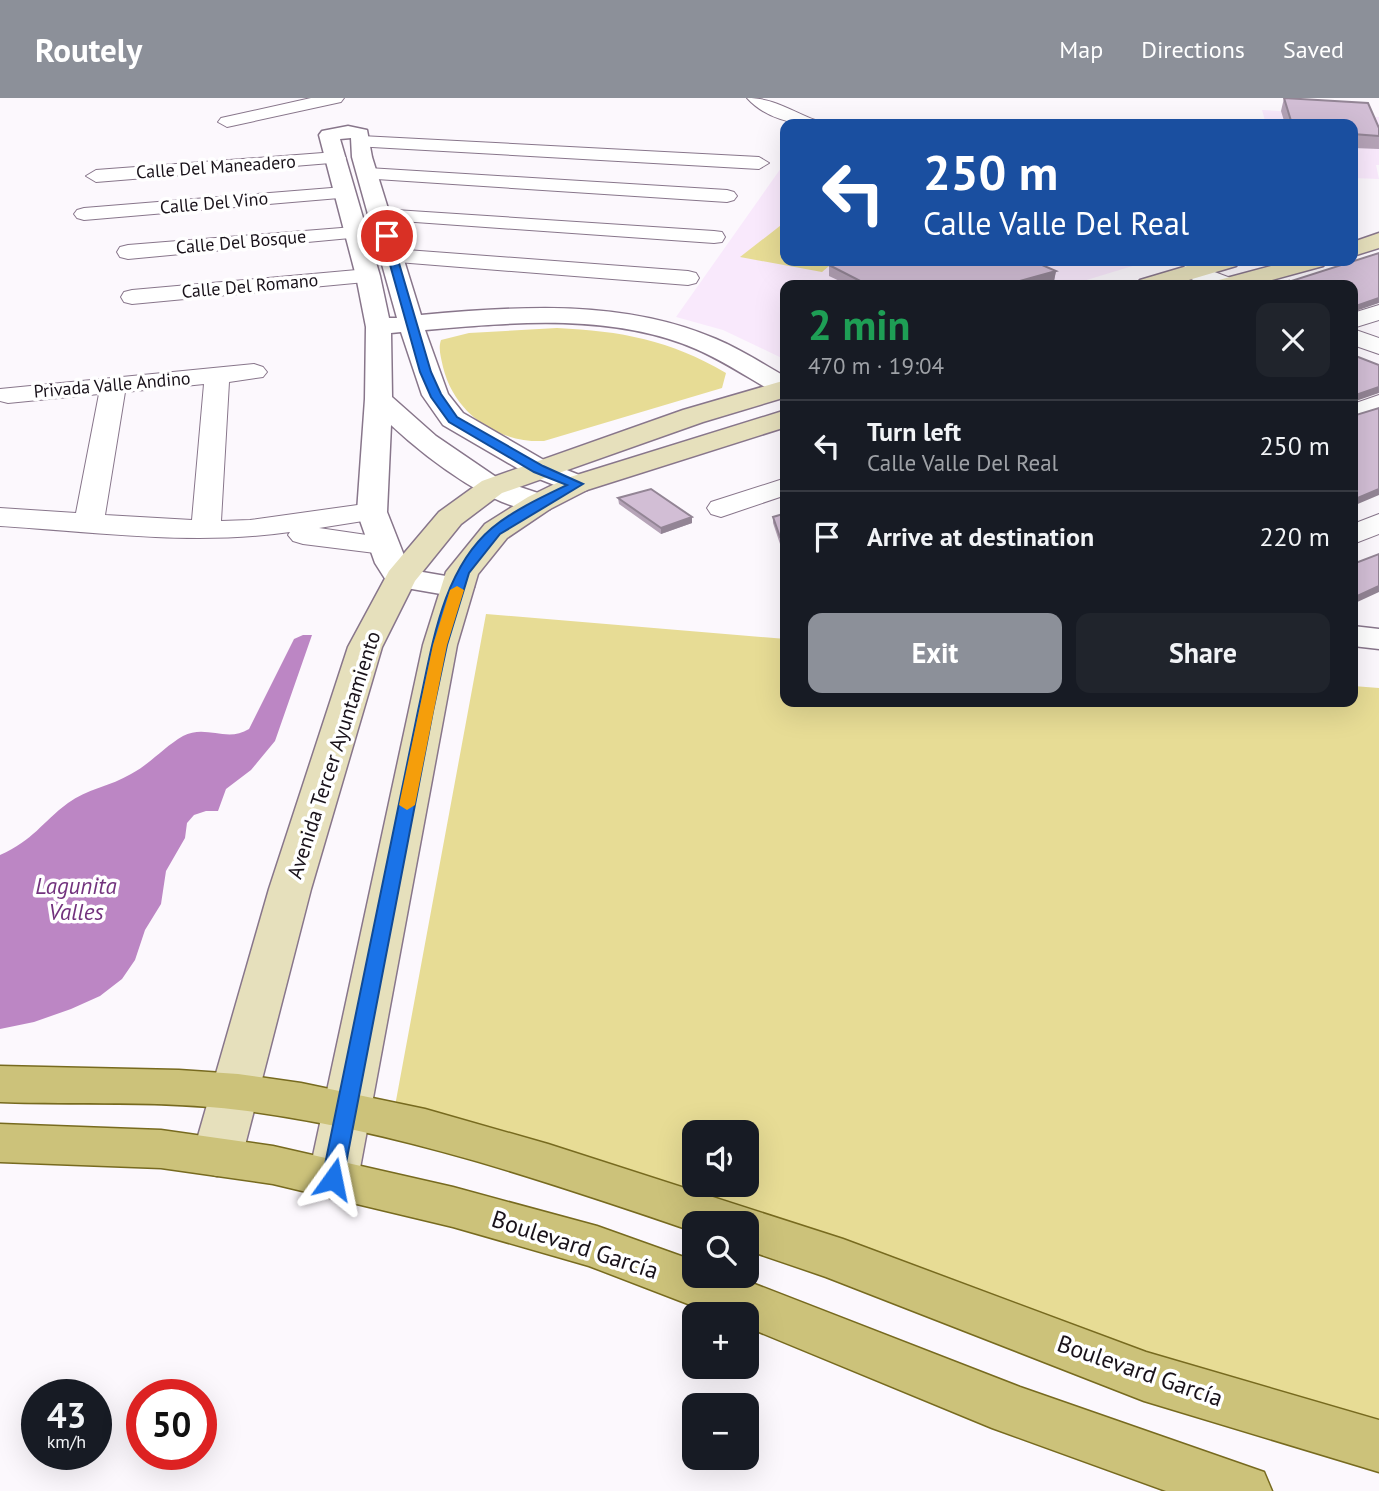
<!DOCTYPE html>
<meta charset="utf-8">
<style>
:root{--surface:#171b24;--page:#20242c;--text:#f1f3f6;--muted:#9ea1a6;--line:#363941;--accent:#8c9099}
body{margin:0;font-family:"PT Sans",sans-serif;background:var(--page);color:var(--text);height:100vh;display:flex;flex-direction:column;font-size:26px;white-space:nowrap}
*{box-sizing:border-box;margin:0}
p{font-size:23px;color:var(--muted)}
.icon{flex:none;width:38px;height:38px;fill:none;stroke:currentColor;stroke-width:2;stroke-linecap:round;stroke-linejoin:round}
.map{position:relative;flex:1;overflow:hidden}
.sheet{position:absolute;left:780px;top:182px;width:578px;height:427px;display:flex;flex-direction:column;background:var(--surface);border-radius:14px;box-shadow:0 7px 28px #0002}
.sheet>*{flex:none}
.hud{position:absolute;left:780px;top:21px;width:578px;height:147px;border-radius:14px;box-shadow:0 7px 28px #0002;background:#1a4fa0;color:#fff;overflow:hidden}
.fabs{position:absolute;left:682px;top:1022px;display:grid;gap:14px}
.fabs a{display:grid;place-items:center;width:77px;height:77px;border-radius:14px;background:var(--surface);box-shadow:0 7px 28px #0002;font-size:35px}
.speed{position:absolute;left:21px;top:1281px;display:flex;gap:14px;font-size:35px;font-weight:700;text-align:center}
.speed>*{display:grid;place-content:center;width:91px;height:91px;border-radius:50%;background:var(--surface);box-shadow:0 7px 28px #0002;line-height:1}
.speed small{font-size:18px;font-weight:400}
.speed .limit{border:10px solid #d22;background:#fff;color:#111}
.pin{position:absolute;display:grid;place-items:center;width:60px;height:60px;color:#fff;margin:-30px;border:4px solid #fff;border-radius:50%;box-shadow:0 2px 7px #0007}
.me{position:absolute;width:77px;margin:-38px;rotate:12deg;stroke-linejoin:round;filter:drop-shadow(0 0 5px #0008)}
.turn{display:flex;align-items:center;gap:24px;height:147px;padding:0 28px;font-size:32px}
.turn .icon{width:91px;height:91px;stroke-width:2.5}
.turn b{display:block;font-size:49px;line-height:60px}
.round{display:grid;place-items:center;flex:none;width:74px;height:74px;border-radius:14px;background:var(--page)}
.headline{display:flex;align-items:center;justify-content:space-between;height:119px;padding:0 28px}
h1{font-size:42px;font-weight:800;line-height:52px;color:#1e9e55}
.action{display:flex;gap:14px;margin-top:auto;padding:14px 28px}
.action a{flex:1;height:80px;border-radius:14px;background:var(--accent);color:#fff;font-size:28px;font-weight:800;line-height:80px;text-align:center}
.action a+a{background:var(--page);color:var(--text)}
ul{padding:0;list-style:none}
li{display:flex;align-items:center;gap:21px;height:91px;padding:0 28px;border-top:2px solid var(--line)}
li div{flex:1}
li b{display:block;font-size:26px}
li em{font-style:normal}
header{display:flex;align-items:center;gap:42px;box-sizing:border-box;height:98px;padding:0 35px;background:var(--accent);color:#fff}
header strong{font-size:33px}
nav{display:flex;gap:38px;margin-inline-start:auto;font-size:24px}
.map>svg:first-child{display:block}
</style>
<header>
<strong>Routely</strong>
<nav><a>Map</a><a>Directions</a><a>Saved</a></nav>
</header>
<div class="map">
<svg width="1379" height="1393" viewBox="0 0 1379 1393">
<rect width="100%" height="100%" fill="#fcf8fd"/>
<!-- built -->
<path fill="#f9e9fc" d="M 1262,12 L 1379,19 L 1379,67 L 1376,67 L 1379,81 L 1353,80 L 1353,26 L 1266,26 Z
M 786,63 L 786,163 L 1125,163 L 1136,167 L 1070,187 L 786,187 L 786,262 L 723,232 L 676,219 Z"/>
<!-- green -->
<path fill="#e7dc95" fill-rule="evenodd" d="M 785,124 L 786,163 L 835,163 L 822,174 L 740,159 Z
M 557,230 C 621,233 670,242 726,275 L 722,290 L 544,343 C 497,345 454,315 443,269 C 441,259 438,251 441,242 L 469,235 Z
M 486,516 L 786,541 L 786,604 L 1353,604 L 1353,588 L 1379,590 L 1379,1342 L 845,1154 L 395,1008 ZM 695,1034 L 747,1034 L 747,1087 L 695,1087 Z"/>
<!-- water -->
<path fill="#bc86c4" d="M 303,537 L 312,537 L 275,643 L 251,672 L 226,691 L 218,713 L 206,713 L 194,717 L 187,725 L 185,740 L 166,773 L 161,806 L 145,832 L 135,862 L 122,881 L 100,898 L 71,911 L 34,924 L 0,931 L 0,757 C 34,742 41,725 68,705 C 87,691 111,688 131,676 C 150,666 164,649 183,638 C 206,626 227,645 249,631 L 294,541 Z"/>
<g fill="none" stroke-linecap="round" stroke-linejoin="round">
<!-- minor casing -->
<g stroke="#88768b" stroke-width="2">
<path id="minor" d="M 311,0 L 344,0 L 341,4 L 227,29 L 218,24 L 221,20 Z
M 747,0 C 774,0 791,13 815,22 L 818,26 C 793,27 765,20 747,0 Z
M 361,38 L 759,59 L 769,65 L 759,71 L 354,48 L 352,44 Z
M 336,54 L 343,56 L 346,60 L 343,64 L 96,84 L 86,78 L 96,72 Z
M 368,70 L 727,92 L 734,94 L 737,98 L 734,102 L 727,104 L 361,80 L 358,76 Z
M 344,89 L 351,91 L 354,95 L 351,99 L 84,122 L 77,120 L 74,116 L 77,112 L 84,110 Z
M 380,111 L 714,133 L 722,134 L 725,139 L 722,144 L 714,145 L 373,121 L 370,117 L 373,113 Z
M 354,129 L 361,131 L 365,135 L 361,139 L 128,161 L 120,159 L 117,154 L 120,149 L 128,147 Z
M 393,151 L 688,173 L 696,175 L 699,180 L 696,185 L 688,187 L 385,163 L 382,158 L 385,153 Z
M 1193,166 L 1236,182 L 1239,187 C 1221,188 1194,189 1182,173 L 1185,168 Z
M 368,171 L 376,173 L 379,178 L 376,183 L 132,206 L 124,204 L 121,199 L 124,194 L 132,192 Z
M 1379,207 L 1379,222 L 1353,230 L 1353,215 Z
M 1353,231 L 1379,240 L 1379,256 L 1353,247 Z
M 254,266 L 263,269 L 267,274 L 263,279 L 229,284 L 221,423 L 250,422 L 372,405 L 382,408 L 386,414 L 382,420 L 319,430 L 394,441 L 398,447 L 394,453 L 383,456 L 303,446 L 293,443 L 288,437 L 290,434 C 194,448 96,434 0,428 L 0,410 L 76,415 L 99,296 L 8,305 L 0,303 L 0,291 ZM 204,286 L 192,422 L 105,417 L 125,294 Z
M 1379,297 L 1379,314 L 1353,323 L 1353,306 Z
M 786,380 L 786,397 L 721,419 L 711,416 L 707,410 L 711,404 Z
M 1379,416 L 1379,436 L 1353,446 L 1353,426 Z"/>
</g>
<!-- tertiary casing -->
<g stroke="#88768b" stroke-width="3">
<path id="tertiary" d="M 348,28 L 367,32 L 372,59 L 421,217 C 518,208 624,201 716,241 C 740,251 763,266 786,279 L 786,298 L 777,296 C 750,281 724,263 696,251 C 612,215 514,224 425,232 L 448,296 L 463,315 L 549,365 L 587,380 L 592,386 L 587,392 L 577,395 L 567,392 L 529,377 L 443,327 L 422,297 L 401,234 L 391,235 L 392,299 L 436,338 L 502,383 L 550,399 L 554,405 L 550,411 C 505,423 423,357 391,327 L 387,414 L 407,465 L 411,472 L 469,482 L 474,489 L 469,496 L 458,499 L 389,487 L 375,465 L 357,414 L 365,301 L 366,229 L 356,178 L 319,37 L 322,33 ZM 351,40 L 352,59 L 397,220 L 389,220 L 380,178 L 340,41 Z
M 1353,528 L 1379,531 L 1379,551 L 1353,548 Z"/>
</g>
<!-- secondary casing -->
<g stroke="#88768b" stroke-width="3">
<path id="secondary" d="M 1379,135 L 1379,150 L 1353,158 L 1353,144 Z
M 1204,163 L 1240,163 L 1236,168 L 1172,187 L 1136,187 L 1140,182 Z
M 1290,163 L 1327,163 L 1323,168 L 1253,187 L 1215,187 L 1219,182 Z
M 786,282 L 786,299 L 703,324 L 502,395 L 461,426 L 415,483 L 382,549 L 311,791 L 242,1059 L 234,1073 L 217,1078 L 200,1073 L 192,1059 L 269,791 L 348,549 L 389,473 L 439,414 L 482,383 L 683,312 Z
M 786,312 L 786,329 L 587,392 L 550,411 L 507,440 L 478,476 L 457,547 L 358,1081 L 351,1095 L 333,1101 L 315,1095 L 308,1081 L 423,547 L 446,474 L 485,426 L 528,399 L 567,380 Z"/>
</g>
<!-- primary casing -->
<g stroke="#776a1f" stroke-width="3">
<path id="primary" d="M 0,968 L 179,972 L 238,976 L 301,985 L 425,1011 L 548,1046 L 843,1141 L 1146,1254 L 1379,1322 L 1379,1374 L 1144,1303 L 826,1179 L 747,1152 L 747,1125 L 695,1125 L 695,1134 C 546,1083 396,1032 239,1012 C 160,1002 79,1007 0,1004 Z
M 0,1026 L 161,1032 L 273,1048 L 453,1089 L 597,1128 L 695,1163 L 695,1178 L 734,1178 L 1020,1289 L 1264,1374 L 1272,1393 L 1166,1393 L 992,1330 L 747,1229 L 747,1216 L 714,1216 L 589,1168 L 453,1129 L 273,1086 L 161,1070 L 0,1064 Z"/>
</g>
<!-- minor -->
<use href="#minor" fill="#fff" fill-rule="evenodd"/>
<!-- tertiary -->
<use href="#tertiary" fill="#fff" fill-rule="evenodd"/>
<!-- secondary -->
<use href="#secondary" fill="#e6e0bc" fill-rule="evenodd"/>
<!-- primary -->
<use href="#primary" fill="#ccc27a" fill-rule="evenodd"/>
</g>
<!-- wall -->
<path fill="#b5a3b7" d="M 1284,0 L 1379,30 L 1379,51 L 1353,50 L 1353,26 L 1285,26 L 1281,13 Z
M 829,167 L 1056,173 L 1054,183 L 1040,187 L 848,187 L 829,178 Z
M 618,400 L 692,425 L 661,436 L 619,406 Z
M 786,415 L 780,446 L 773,425 L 773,419 Z"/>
<!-- shaded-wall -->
<path fill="#938595" d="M 1056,173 L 1054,183 L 1040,187 L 1005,187 Z
M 1379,200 L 1379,205 L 1353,214 L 1353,209 Z
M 1379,289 L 1379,295 L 1353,304 L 1353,298 Z
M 1379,391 L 1379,397 L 1353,408 L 1353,402 Z
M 692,419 L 692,425 L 661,436 L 661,430 Z
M 786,438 L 786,444 L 780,446 L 780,439 Z
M 1379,488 L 1379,494 L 1353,506 L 1353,500 Z"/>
<!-- building -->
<path fill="#d2bed5" stroke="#938595" stroke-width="2" d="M 1284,0 L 1368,5 L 1379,30 L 1379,38 L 1353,36 L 1353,26 L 1292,26 Z
M 1379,155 L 1379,200 L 1353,209 L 1353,187 L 1296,187 L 1288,184 Z
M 847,163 L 1033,163 L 1056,173 L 1005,187 L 868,187 L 829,167 Z
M 1288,183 L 1286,187 L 1273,187 Z
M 1353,257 L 1379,267 L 1379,289 L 1353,298 Z
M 1353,304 L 1353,318 L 1379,310 L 1379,391 L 1353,402 Z
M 651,391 L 692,419 L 661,430 L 618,400 Z
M 786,415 L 786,438 L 780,439 L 773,419 Z
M 1379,456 L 1379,488 L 1353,500 L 1353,466 Z"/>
<!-- route -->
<path fill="#1a73e8" stroke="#114b97" stroke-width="2" d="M 387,135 L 391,138 L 431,274 L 441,296 L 457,319 L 543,368 L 583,386 L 500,436 L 469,475 L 447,547 L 433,613 L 343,1081 L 340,1087 L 333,1089 L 325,1087 L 322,1081 L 418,613 C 432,551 441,473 492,430 C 514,412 542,399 567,387 L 534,374 L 449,324 L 431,299 L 420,274 L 382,138 Z"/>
<!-- slow -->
<path fill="#f59e0b" d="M 457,488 L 464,492 L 447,547 L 415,707 L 407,712 L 399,707 L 433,547 L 450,492 Z"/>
<g text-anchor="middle" stroke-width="7" stroke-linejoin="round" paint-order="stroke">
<!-- far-street labels -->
<g font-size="18" fill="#19121a" stroke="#fff">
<text transform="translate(216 69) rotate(-4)" y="6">Calle Del Maneadero</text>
<text transform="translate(214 105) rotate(-5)" y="6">Calle Del Vino</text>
<text transform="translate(241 144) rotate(-5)" y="6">Calle Del Bosque</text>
<text transform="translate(250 188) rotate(-5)" y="6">Calle Del Romano</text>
<text transform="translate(112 287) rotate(-5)" y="6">Privada Valle Andino</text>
</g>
<!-- street labels -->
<g font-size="21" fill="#19121a" stroke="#fff">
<text transform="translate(334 657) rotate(-72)" y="7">Avenida Tercer Ayuntamiento</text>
</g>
<!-- water labels -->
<g font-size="23" font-style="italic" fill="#72327d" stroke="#fff">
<text x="76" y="796">Lagunita<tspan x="76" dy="26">Valles</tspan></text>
</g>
<!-- near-street labels -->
<g font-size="24" fill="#19121a" stroke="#fff">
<text transform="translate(575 1147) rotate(18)" y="8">Boulevard García</text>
<text transform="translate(1140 1273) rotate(19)" y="8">Boulevard García</text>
</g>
</g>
</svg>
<div class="fabs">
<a><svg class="icon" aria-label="sound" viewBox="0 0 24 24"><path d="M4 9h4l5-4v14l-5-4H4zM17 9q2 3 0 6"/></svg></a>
<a><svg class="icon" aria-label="search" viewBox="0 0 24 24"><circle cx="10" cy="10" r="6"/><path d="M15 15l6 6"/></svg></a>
<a>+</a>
<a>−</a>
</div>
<div class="speed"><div>43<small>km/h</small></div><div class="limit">50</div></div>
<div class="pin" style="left:387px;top:138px;background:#d93025"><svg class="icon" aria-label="arrive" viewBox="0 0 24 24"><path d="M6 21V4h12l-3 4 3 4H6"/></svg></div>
<svg class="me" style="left:333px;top:1081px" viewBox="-20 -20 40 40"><path d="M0-17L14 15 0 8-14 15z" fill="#1a73e8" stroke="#fff" stroke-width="4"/></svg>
<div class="hud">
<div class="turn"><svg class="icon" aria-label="left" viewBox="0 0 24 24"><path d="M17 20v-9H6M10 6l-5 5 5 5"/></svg><div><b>250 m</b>Calle Valle Del Real</div></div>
</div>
<section class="sheet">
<div class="headline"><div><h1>2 min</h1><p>470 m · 19:04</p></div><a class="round"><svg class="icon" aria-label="close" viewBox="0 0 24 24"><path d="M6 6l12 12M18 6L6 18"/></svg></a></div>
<ul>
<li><svg class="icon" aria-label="left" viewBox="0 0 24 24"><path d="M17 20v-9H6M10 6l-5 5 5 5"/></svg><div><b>Turn left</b><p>Calle Valle Del Real</p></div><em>250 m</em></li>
<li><svg class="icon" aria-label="arrive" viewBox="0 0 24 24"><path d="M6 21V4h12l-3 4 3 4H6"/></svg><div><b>Arrive at destination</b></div><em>220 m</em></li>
</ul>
<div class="action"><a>Exit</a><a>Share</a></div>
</section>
</div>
